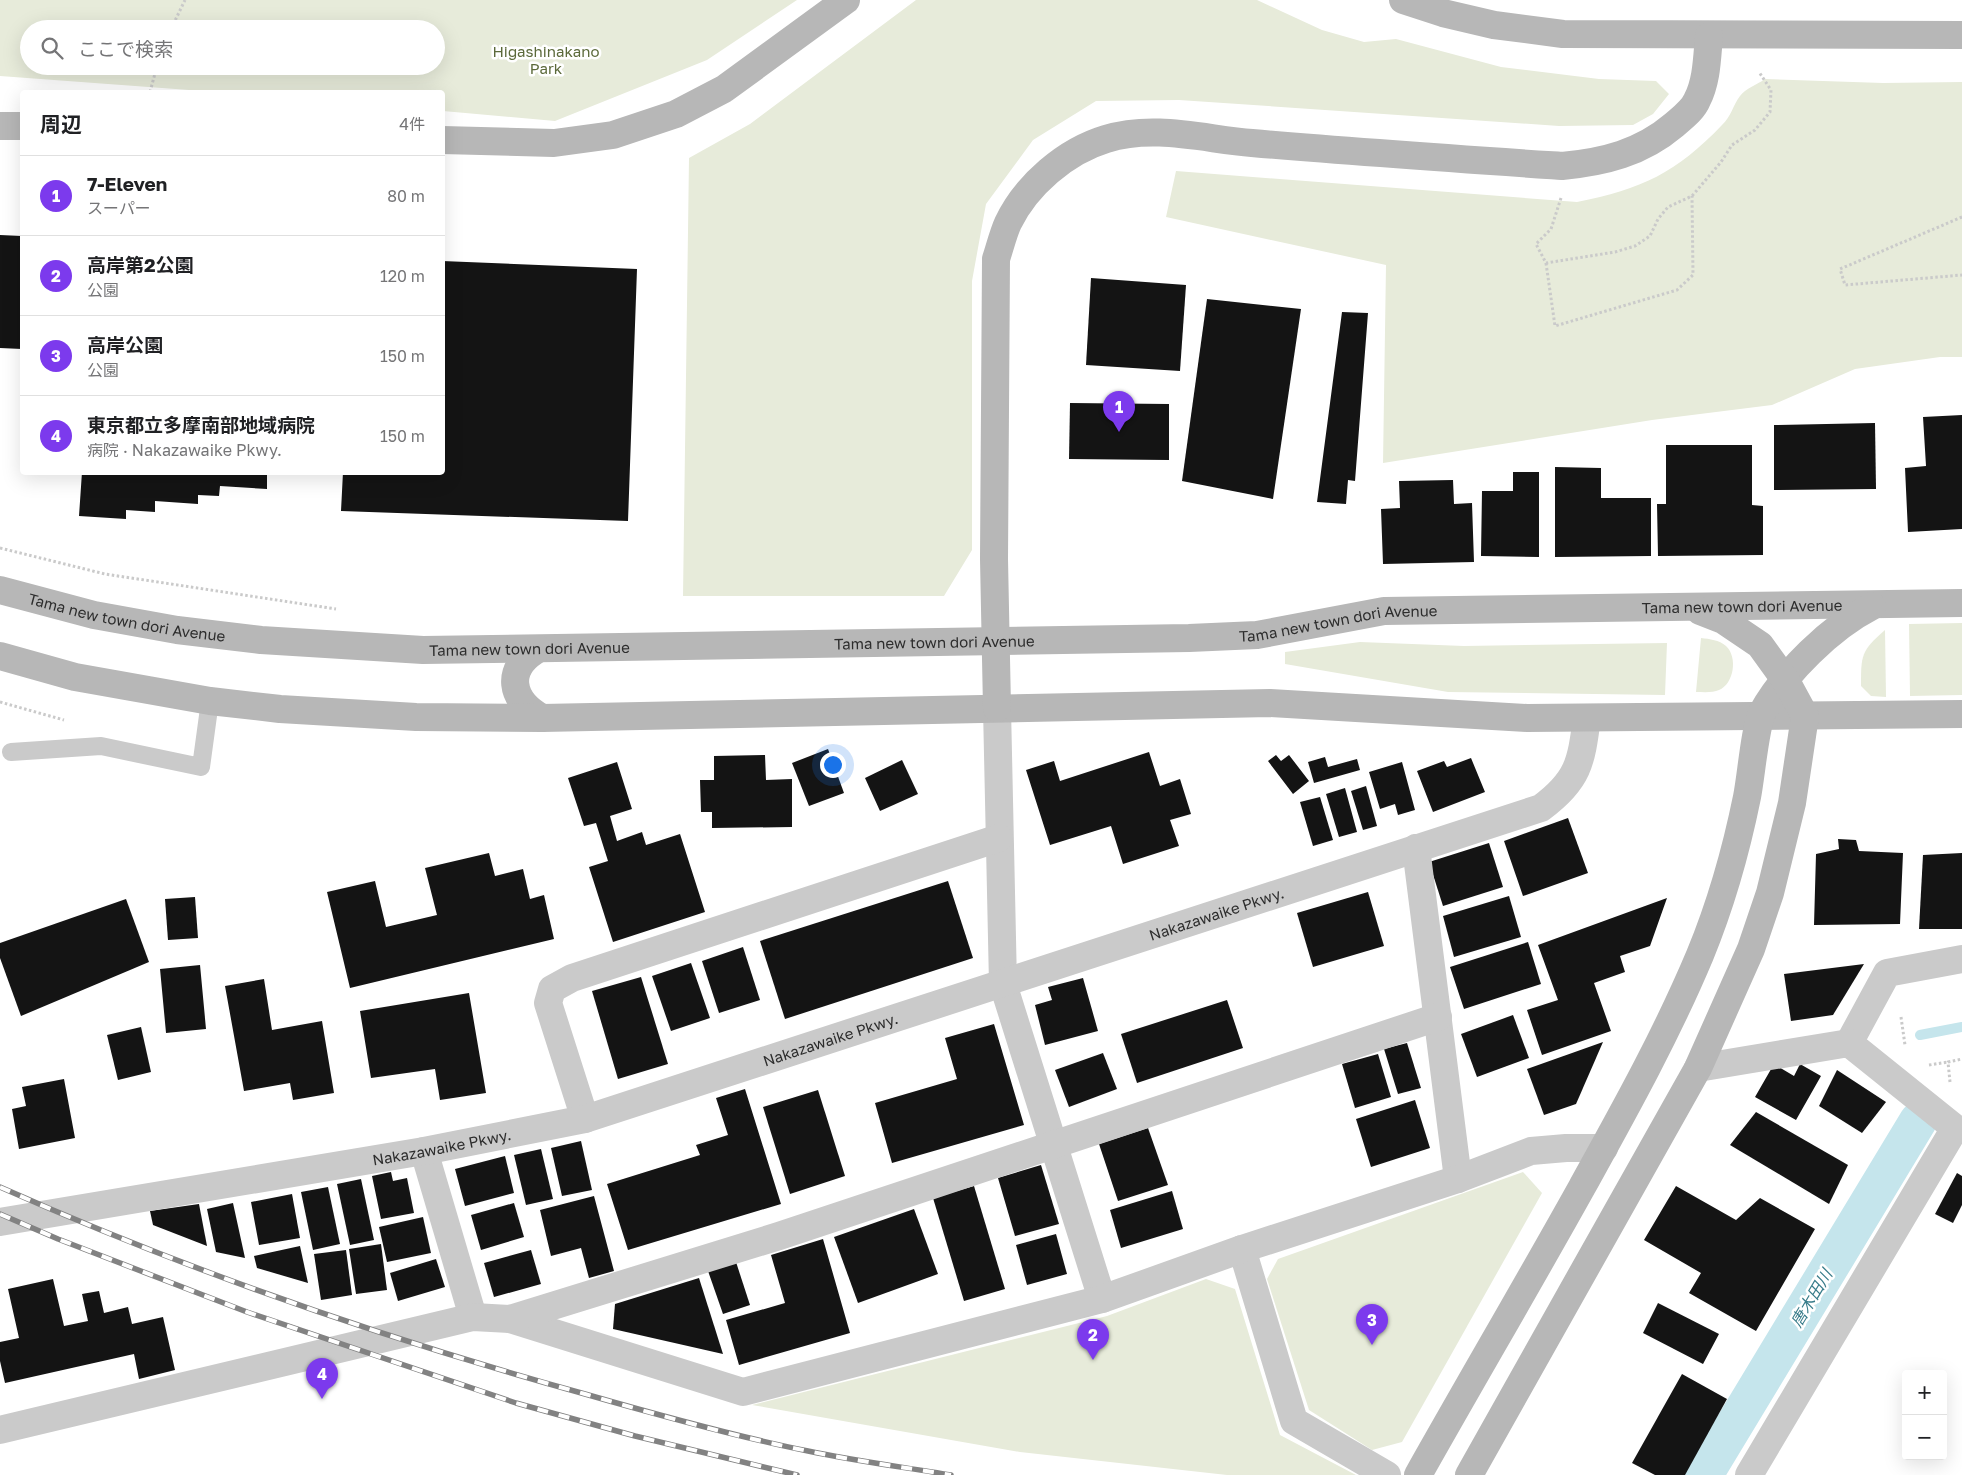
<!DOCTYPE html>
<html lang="ja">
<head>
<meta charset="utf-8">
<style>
  :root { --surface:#fff; --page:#f6f6f6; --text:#202124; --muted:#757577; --line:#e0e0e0; --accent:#7c3aed }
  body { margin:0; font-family:"Golos Text","Noto Sans JP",sans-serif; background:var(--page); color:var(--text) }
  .controls { position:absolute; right:15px; bottom:15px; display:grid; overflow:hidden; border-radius:5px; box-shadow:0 5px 20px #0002 }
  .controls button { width:45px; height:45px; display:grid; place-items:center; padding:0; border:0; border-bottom:1px solid var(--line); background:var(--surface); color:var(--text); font:25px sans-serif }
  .you { position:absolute; left:832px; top:764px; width:18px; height:18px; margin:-12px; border:4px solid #fff; border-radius:50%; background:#1a73e8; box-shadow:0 0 0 8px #1a73e833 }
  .badge { display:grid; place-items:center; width:32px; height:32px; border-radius:50%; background:var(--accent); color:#fff; font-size:16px; font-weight:700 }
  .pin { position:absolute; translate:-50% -41px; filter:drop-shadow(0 1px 2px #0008) }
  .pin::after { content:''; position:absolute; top:26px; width:18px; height:15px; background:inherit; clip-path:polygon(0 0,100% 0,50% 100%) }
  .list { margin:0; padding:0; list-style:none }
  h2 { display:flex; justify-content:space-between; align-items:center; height:65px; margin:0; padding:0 20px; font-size:21px }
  h2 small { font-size:16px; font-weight:400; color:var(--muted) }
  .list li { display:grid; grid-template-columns:32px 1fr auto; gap:15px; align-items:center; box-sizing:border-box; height:80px; padding:0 20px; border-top:1px solid var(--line) }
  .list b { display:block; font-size:19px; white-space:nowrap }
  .list p { margin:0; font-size:16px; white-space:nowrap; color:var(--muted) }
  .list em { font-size:16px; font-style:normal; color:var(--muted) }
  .icon { flex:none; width:28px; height:28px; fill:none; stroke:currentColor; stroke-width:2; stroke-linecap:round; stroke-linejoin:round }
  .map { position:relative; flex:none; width:1962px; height:1475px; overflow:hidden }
  .search { position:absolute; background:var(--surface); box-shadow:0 5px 20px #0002; left:20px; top:20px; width:425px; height:55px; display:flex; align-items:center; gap:12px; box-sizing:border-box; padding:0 18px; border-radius:28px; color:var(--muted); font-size:19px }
  .panel { position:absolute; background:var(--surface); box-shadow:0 5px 20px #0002; left:20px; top:90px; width:425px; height:385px; border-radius:5px }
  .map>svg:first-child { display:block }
  .green { fill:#e7ebda; fill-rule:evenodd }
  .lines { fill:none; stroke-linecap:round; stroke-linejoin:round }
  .stream { stroke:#c5e5ec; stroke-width:10 }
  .canal { stroke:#c5e5ec; stroke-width:38 }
  .building { fill:#141414 }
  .path { stroke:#cacaca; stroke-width:3; stroke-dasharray:2.5 2.5; stroke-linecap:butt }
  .lane { stroke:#cacaca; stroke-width:18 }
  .street { stroke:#cacaca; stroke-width:28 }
  .secondary { stroke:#b7b7b7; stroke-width:28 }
  .rail-casing { stroke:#828282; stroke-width:5.5 }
  .rail { stroke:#fff; stroke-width:4; stroke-dasharray:11; stroke-linecap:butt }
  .labels { text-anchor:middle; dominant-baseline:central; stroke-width:5; stroke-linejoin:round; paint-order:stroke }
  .park-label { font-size:15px; fill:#5b693a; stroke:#fff }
  .street-label { font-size:15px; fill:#2d2d2d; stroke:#fff }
  .water-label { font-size:16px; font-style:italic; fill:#387c8a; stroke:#fff }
</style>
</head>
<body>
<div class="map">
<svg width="1962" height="1475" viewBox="0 0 1962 1475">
  <rect width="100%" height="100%" fill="#fff"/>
  <g class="green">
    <path d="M0 0H797L707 60 555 121 443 111 442 92H216L0 76ZM29 29H436V66H29Z"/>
    <path d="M916 0H1257L1322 30 1364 42 1396 39 1501 67 1599 79 1656 81 1669 94 1653 114 1633 125 1559 126 1179 100 1096 101 1033 140 986 204 972 281V550L944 596H683L689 158 750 124Z"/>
    <path d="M1765 79 1883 83 1962 82V357H1940L1855 369 1772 405 1652 420 1383 463 1386 265 1166 217 1176 171 1577 202C1642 189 1676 173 1722 125 1731 117 1733 105 1740 96 1745 89 1758 84 1765 79Z"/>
    <path d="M1962 623V695L1910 696 1909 624Z"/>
    <path d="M1885 630 1886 697 1871 696 1861 686C1861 655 1861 651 1885 630Z"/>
    <path d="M1701 638C1710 639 1719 640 1726 646 1738 657 1734 684 1719 690 1713 693 1703 692 1696 692Z"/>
    <path d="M1360 642 1464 646 1667 643 1665 695 1448 692 1285 664V652Z"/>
    <path d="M1523 1172 1542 1193 1402 1442 1372 1450 1309 1410 1267 1279 1278 1259Z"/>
    <path d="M1206 1279 1235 1289 1280 1435 1356 1475H1227L1020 1452 752 1405 1107 1316Z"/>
  </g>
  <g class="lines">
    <path class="stream" d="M1920 1035 1962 1027"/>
    <path class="canal" d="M1704 1475 1918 1121"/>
  </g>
  <g class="building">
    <path d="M0 235 22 236V349L0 348Z"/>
    <path d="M442 261 637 269 628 521 341 511 343 472H442Z"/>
    <path d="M1091 278 1186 285 1180 371 1086 365Z"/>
    <path d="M1207 299 1301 309 1273 499 1182 481Z"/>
    <path d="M1342 312 1368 313 1355 481 1348 480 1346 504 1317 502Z"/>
    <path d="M1070 403 1169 404V460L1069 459Z"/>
    <path d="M1962 415V529L1908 532 1905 468 1926 466 1923 417Z"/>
    <path d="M1875 423 1876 489 1774 490V425Z"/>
    <path d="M1666 445H1752V505L1763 506V555L1658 556 1657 504H1666Z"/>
    <path d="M1555 467 1601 468V498H1651V556L1555 557Z"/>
    <path d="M82 472H267V489L220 486 219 496 198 495V504L155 501V512L126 510V519L79 516Z"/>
    <path d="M1513 472H1539V557L1481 556 1482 491H1513Z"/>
    <path d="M1453 480 1454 504 1472 503 1474 562 1383 564 1381 509 1400 508 1399 481Z"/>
    <path d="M828 749 844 793 809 806 792 763Z"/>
    <path d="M1149 752 1160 786 1180 779 1191 814 1170 820 1179 846 1123 864 1111 826 1050 845 1026 770 1054 761 1060 781Z"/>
    <path d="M765 755 766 780 792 779V827L712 828V812H701L700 780H714V756Z"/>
    <path d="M1276 755 1281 761 1289 755 1309 781 1293 794 1268 761Z"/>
    <path d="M1325 757 1328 767 1357 759 1360 770 1314 783 1308 762Z"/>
    <path d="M1471 758 1485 792 1433 812 1417 771 1444 761 1447 767Z"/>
    <path d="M902 760 918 794 880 811 865 778Z"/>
    <path d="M617 762 632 809 610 816 617 841 642 832 646 845 680 834 705 912 613 942 589 867 608 861 596 823 584 826 568 778Z"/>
    <path d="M1402 762 1415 810 1398 815 1395 804 1380 809 1369 772Z"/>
    <path d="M1366 786 1377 826 1363 830 1351 791Z"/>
    <path d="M1345 788 1357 832 1339 837 1326 794Z"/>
    <path d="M1320 797 1333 840 1313 846 1300 802Z"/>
    <path d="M1568 818 1588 873 1523 896 1504 841Z"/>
    <path d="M1838 839 1856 840 1859 851 1903 853 1900 924 1814 925 1816 854 1839 849Z"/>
    <path d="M1489 843 1503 887 1443 906 1429 862Z"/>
    <path d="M489 853 495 876 523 869 530 899 544 895 554 939 350 988 327 892 375 881 386 927 437 915 425 868Z"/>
    <path d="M1962 853V929H1919L1923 855Z"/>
    <path d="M948 881 973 958 785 1019 760 941Z"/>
    <path d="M1368 892 1384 946 1313 967 1297 913Z"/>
    <path d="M1509 896 1521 937 1454 957 1443 916Z"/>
    <path d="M195 897 198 938 168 940 165 899Z"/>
    <path d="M1667 898 1650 946 1620 956 1625 972 1594 983 1611 1031 1542 1055 1527 1010 1558 1000 1538 945Z"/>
    <path d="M126 899 149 962 21 1016 0 958V943Z"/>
    <path d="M1528 942 1541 984 1464 1009 1450 967Z"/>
    <path d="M743 947 760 1000 719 1013 702 961Z"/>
    <path d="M691 963 710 1018 671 1031 652 976Z"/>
    <path d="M1864 964 1833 1015 1791 1021 1784 974Z"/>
    <path d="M200 965 206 1029 166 1033 160 969Z"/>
    <path d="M641 977 668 1064 618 1079 592 991Z"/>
    <path d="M1083 978 1098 1031 1045 1045 1035 1005 1052 1000 1048 987Z"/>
    <path d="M264 979 272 1030 322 1021 334 1093 293 1100 290 1083 244 1091 225 986Z"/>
    <path d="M469 993 486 1093 440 1100 435 1069 371 1078 360 1011Z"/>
    <path d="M1227 1000 1243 1048 1137 1083 1121 1034Z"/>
    <path d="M1513 1015 1529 1058 1477 1077 1461 1034Z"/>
    <path d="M994 1024 1024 1125 892 1163 875 1103 957 1079 945 1038Z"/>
    <path d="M141 1027 151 1072 118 1080 107 1035Z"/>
    <path d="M1603 1042 1576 1104 1544 1115 1527 1069Z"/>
    <path d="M1407 1043 1421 1088 1398 1094 1384 1049Z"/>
    <path d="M1103 1053 1117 1089 1069 1107 1055 1070Z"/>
    <path d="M1378 1054 1391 1097 1355 1108 1342 1064Z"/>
    <path d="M1774 1064 1794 1076 1800 1064 1821 1076 1796 1120 1755 1097Z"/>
    <path d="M1837 1070 1886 1102 1862 1133 1819 1106Z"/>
    <path d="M64 1079 75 1138 19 1149 12 1109 26 1106 22 1087Z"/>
    <path d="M745 1089 781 1204 628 1250 607 1184 700 1155 696 1145 728 1135 716 1098Z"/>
    <path d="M818 1090 845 1176 790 1194 763 1107Z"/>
    <path d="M1415 1100 1430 1148 1371 1167 1356 1119Z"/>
    <path d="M1756 1112 1848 1165 1829 1204 1730 1145Z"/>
    <path d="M1148 1128 1168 1185 1118 1201 1099 1144Z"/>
    <path d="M581 1141 592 1190 562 1196 551 1148Z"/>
    <path d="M541 1149 553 1199 526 1205 514 1155Z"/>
    <path d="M505 1156 514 1193 465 1206 455 1169Z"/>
    <path d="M1041 1165 1059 1224 1015 1236 998 1178Z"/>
    <path d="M391 1172 393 1181 407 1178 414 1213 381 1219 372 1176Z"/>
    <path d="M1957 1173 1962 1176V1205L1953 1223 1935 1214Z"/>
    <path d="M361 1179 374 1240 350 1245 337 1184Z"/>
    <path d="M974 1186 1005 1289 964 1301 933 1198Z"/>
    <path d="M1676 1186 1736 1220 1760 1198 1815 1229 1756 1331 1689 1293 1701 1273 1644 1240Z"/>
    <path d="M328 1187 340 1244 313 1250 301 1192Z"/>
    <path d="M1172 1191 1183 1229 1121 1248 1110 1210Z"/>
    <path d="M292 1194 300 1238 259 1245 251 1202Z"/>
    <path d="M594 1196 614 1271 589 1278 581 1248 551 1256 540 1210Z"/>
    <path d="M233 1203 245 1258 216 1252 207 1209Z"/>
    <path d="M514 1203 524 1237 481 1250 471 1215Z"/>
    <path d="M199 1204 207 1246 153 1225 150 1211Z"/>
    <path d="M914 1209 938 1274 858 1303 834 1237Z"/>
    <path d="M423 1217 431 1253 387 1262 379 1227Z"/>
    <path d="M1056 1234 1067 1274 1027 1285 1016 1245Z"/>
    <path d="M823 1239 850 1333 739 1365 726 1320 785 1303 771 1255Z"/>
    <path d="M381 1244 387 1290 356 1294 349 1249Z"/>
    <path d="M300 1246 308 1283 257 1268 254 1256Z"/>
    <path d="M346 1250 352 1295 321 1300 314 1254Z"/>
    <path d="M531 1250 541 1284 494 1297 484 1263Z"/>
    <path d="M436 1259 445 1287 398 1301 390 1273Z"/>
    <path d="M736 1262 750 1305 723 1314 708 1271Z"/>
    <path d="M699 1278 723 1354 613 1329 615 1304Z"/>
    <path d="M53 1279 64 1326 88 1321 82 1294 99 1291 104 1313 128 1307 132 1324 163 1317 175 1370 139 1379 134 1354 5 1383 0 1361V1342L19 1338 8 1289Z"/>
    <path d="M1658 1303 1719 1334 1703 1364 1643 1333Z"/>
    <path d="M1682 1374 1727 1399 1685 1475H1655L1632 1463Z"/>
  </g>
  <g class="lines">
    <g class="path">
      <path d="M171 29 185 0"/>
      <path d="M150 92 157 66"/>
      <path d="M1561 198 1551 229 1536 244 1546 263 1615 252 1635 246 1650 236 1658 219 1668 207 1692 196 1721 162 1732 145 1755 130 1770 112 1771 90 1759 72"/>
      <path d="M1962 217 1840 269 1845 285 1962 275"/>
      <path d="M1546 263 1555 326 1677 290 1693 275 1692 196"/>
      <path d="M0 548 105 574 336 609"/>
      <path d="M0 702 64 720"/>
      <path d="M1901 1017 1905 1045"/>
      <path d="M1929 1065 1948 1062"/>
      <path d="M1950 1082 1948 1062 1962 1059"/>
    </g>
    <path class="lane" d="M11 752 101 746 201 767 210 701"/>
    <g class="street">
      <path d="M997 708 1003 984 1102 1299"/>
      <path d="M1416 848 1458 1179"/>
      <path d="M1849 1043 1887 973 1962 959"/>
      <path d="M1698 1068 1849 1043 1955 1128 1749 1475"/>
      <path d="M585 1119 548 1003 552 989 572 978 999 838"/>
      <path d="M424 1151 473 1317"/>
      <path id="s1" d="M0 1222 424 1151 585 1119 1541 808C1579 780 1581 762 1587 718"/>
      <path d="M1242 1249 1294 1421 1387 1475"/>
      <path d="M510 1319 743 1392 1102 1299 1242 1249 1458 1179 1531 1151 1566 1148H1604"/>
      <path d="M0 1430 473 1317 510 1319 779 1236 1438 1017"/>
    </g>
    <g class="secondary">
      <path d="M1403 0 1443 13 1494 25 1563 34 1962 35"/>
      <path d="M0 126H22"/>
      <path d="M442 140 554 143 613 135 676 114 724 89 846 0"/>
      <path id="s2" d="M0 590 94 615 177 630 261 640 423 650 1189 638 1257 635 1384 611 1962 603"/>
      <path d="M538 649C504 669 510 700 542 718"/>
      <path d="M0 656 75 677 210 701 280 709 416 717 542 718 1270 703 1527 718 1962 714"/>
      <path d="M997 708 994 559 996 259C1000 247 1003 234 1008 223 1026 185 1066 151 1106 139 1154 124 1204 139 1252 143 1355 152 1459 159 1562 166 1604 162 1641 153 1674 125 1682 118 1693 110 1697 100 1707 81 1707 57 1709 36"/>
      <path d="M1418 1475C1472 1379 1528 1284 1582 1187 1624 1111 1666 1036 1700 955 1721 904 1736 851 1747 797 1751 777 1755 728 1762 713 1784 673 1831 627 1872 606"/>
      <path d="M1469 1475 1698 1068 1751 949 1770 893 1792 803 1805 716 1786 681 1760 645 1723 620 1700 611"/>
    </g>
    <defs>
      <g id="rail">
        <path d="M0 1187C189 1271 386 1339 585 1394 658 1415 733 1436 808 1451 855 1461 903 1467 951 1475"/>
        <path d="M0 1214 58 1239 247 1312 516 1403 635 1436 797 1475"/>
      </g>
    </defs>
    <use href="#rail" class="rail-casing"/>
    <use href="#rail" class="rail"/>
  </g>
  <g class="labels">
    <g class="park-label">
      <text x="546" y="51">Higashinakano<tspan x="546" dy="17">Park</tspan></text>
    </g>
    <g class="street-label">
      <text stroke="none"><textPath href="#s2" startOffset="1750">Tama new town dori Avenue</textPath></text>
      <text stroke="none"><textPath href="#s2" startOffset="130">Tama new town dori Avenue</textPath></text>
      <text stroke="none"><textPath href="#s2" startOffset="1345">Tama new town dori Avenue</textPath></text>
      <text stroke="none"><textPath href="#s2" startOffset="940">Tama new town dori Avenue</textPath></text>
      <text stroke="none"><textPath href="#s2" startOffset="535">Tama new town dori Avenue</textPath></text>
      <text stroke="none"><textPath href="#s1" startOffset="1258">Nakazawaike Pkwy.</textPath></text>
      <text stroke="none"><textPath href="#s1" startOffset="852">Nakazawaike Pkwy.</textPath></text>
      <text stroke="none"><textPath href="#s1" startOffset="448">Nakazawaike Pkwy.</textPath></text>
    </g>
    <g class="water-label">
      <text transform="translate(1811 1298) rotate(-59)">唐木田川</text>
    </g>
  </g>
</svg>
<div class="controls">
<button>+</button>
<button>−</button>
</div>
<div class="you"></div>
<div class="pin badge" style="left:1119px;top:432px">1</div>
<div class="pin badge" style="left:1093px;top:1360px">2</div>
<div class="pin badge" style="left:1372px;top:1345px">3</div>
<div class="pin badge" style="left:322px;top:1399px">4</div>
<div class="search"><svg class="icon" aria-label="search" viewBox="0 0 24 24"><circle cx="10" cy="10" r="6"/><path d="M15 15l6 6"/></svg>ここで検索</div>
<section class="panel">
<h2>周辺<small>4件</small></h2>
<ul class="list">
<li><span class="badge">1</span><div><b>7-Eleven</b><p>スーパー</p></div><em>80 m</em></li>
<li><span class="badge">2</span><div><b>高岸第2公園</b><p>公園</p></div><em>120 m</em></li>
<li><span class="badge">3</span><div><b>高岸公園</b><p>公園</p></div><em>150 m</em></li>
<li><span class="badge">4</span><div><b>東京都立多摩南部地域病院</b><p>病院 · Nakazawaike Pkwy.</p></div><em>150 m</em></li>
</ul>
</section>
</div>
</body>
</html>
